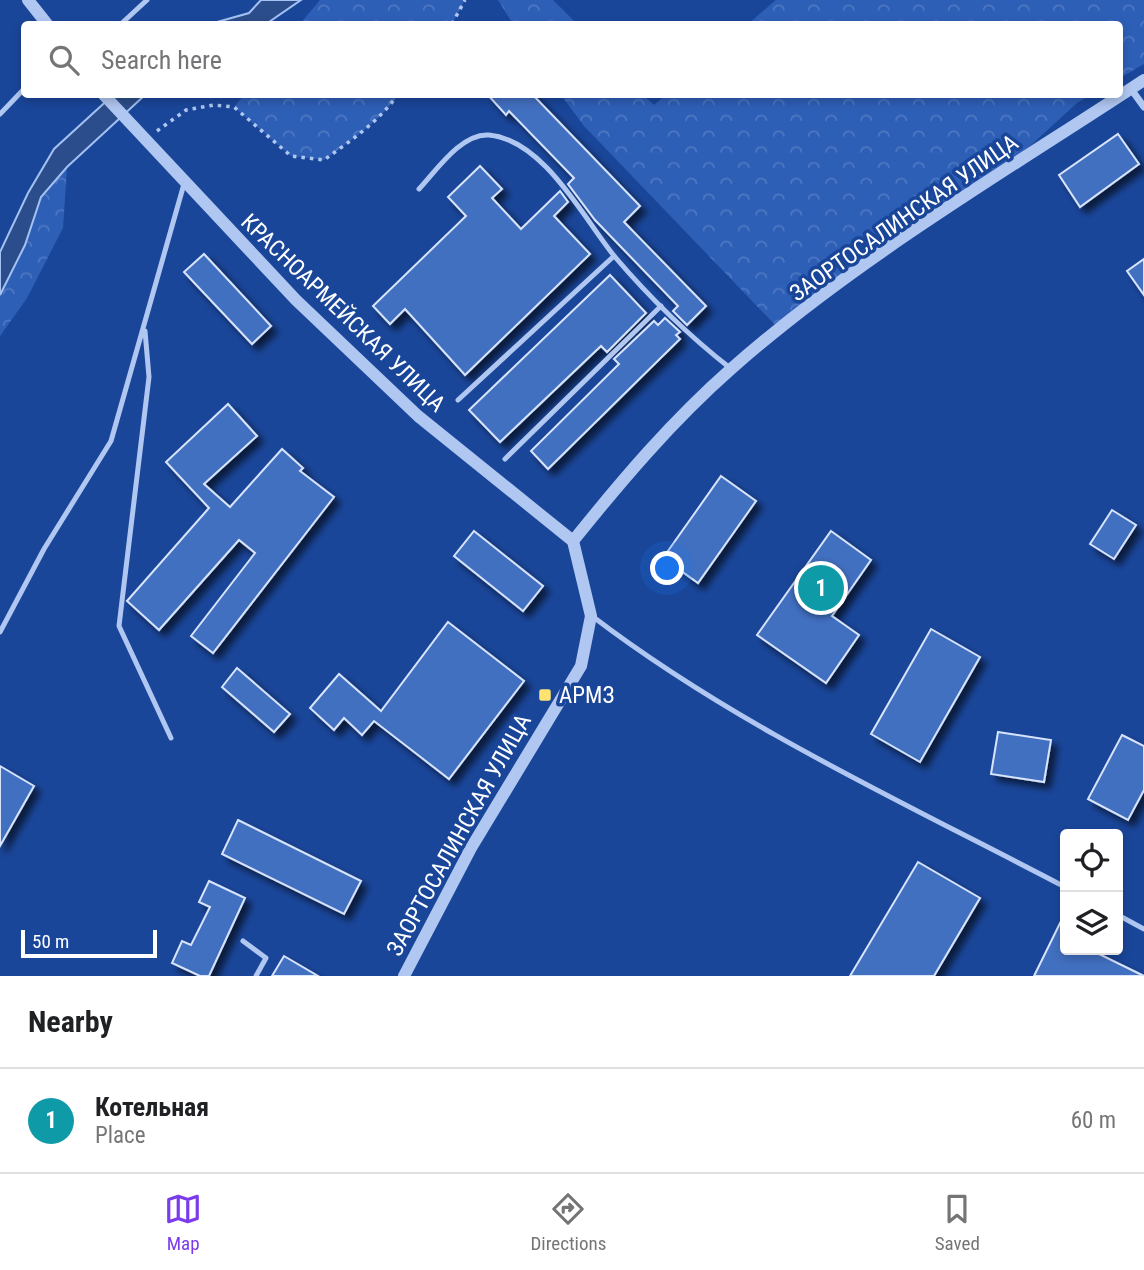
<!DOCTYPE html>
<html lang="en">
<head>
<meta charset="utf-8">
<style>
  :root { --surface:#fff; --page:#f2f2f2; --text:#202124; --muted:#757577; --line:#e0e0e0; --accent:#7c3aed }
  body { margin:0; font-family:"Roboto Condensed",sans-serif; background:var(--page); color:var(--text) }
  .controls { position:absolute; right:21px; bottom:21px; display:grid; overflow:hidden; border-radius:7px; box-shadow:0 4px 10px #0003 }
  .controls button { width:63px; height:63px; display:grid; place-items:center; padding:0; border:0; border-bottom:2px solid var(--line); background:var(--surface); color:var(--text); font:35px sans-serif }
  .scale { position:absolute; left:21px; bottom:18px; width:136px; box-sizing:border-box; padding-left:7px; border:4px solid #fff; border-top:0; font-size:19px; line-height:24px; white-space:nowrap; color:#fff; -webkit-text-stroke:5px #1a469a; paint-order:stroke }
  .you { position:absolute; left:668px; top:569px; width:24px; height:24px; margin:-18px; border:5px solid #fff; border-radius:50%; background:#1a73e8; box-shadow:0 0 0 10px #1a73e833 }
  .badge { display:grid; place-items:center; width:46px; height:46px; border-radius:50%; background:var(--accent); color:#fff; font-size:23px; font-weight:700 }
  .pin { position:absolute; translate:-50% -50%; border:4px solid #fff; box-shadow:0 2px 7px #0006 }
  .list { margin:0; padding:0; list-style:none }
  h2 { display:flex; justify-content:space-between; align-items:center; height:91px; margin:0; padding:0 28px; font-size:30px }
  h2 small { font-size:23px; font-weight:400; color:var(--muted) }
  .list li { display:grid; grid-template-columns:46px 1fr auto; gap:21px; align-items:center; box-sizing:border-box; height:105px; padding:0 28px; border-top:2px solid var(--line) }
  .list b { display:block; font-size:26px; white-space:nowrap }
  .list p { margin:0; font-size:23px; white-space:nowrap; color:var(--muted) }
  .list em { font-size:23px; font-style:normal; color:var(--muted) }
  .icon { flex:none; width:38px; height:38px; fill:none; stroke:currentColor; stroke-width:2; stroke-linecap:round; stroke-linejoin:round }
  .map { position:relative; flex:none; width:1144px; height:976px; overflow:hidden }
  .search { position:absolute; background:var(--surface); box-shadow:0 4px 10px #0003; left:21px; right:21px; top:21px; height:77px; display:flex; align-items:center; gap:18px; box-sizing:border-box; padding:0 24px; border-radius:7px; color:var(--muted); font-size:26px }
  .sheet { height:196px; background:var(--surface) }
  nav { display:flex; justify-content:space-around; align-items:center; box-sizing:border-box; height:98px; border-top:2px solid var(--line); background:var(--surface); font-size:19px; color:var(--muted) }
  nav a { display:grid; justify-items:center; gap:4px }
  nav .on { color:var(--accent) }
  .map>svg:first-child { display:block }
  .forest { fill:url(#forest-crowns) }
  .water { fill:#2c4d8b; stroke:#a3c1f3; stroke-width:2 }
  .building { fill:#4370c1; stroke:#d7e4fc; stroke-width:2; filter:url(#shadow) }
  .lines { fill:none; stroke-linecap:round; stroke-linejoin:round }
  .path { stroke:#b0c7f1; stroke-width:3.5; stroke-dasharray:3.5 5; stroke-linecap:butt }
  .service { stroke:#b0c7f1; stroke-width:5 }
  .minor { stroke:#b0c7f1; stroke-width:7 }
  .tertiary { stroke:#b0c7f1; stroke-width:12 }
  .poi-dot { fill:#ffe370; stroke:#1a469a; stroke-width:2.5 }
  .labels { text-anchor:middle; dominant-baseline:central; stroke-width:7; stroke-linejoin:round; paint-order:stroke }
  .street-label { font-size:23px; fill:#fff; stroke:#1a469a }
  .poi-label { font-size:23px; fill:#fff; stroke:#1a469a; text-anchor:start }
</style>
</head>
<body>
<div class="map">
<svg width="1144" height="976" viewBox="0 0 1144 976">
  <defs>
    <pattern id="forest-crowns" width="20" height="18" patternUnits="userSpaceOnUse" patternTransform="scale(1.75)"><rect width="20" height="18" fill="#2e5fb7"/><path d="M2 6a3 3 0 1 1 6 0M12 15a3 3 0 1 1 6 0" fill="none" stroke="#4d77c2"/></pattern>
    <filter id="shadow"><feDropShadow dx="6" dy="6" stdDeviation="3.5" flood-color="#0009"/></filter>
  </defs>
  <rect width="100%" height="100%" fill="#1a469a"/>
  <g class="forest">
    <path d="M320 0H465L452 24H300Z"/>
    <path d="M498 0H553L577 24H513Z"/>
    <path d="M776 0H1144V64L1120 78V24H748Z"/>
    <path d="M667 94 1091 95 1077 103 994 179 779 329 584 126 561 95H643L654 105Z"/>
    <path d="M244 95V94L398 95C380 121 350 141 324 160L291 156 234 107Z"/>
    <path d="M67 168 63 228 27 298 0 336V295L41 197Z"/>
  </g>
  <g class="water">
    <path d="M261 0H301L266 24H210L249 13Z"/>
    <path d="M113 95H145L67 167 41 197 25 245 0 295V252L28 193 54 149Z"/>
  </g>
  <g class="building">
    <path d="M487 94H532L640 206 624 222 706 306 687 325 673 311 678 306 595 220 568 184 574 178 509 111 506 115Z"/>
    <path d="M1118 134 1139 164 1080 207 1059 175Z"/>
    <path d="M480 166 502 189 492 198 521 229 560 191 568 202 554 216 590 254 465 375 405 309 390 324 373 306 466 216 448 197Z"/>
    <path d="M204 254 271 326 252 344 184 272Z"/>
    <path d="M1144 259V295L1127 271Z"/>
    <path d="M610 275 646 313 607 352 601 346 500 442 469 410Z"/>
    <path d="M665 318 680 332 676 335 680 339 548 469 531 451 619 364 614 359 654 321 658 325Z"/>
    <path d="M228 404 257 436 204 484 230 507 282 449 303 468 300 471 334 497 213 653 191 636 255 553 239 540 159 630 127 601 209 508 166 462Z"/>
    <path d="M721 476 756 501 698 583 663 558Z"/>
    <path d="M1112 510 1136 525 1114 559 1090 544Z"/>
    <path d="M474 531 543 586 523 611 454 556Z"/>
    <path d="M831 531 871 560 832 616 859 635 826 683 757 635Z"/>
    <path d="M448 622 524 681 449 779 374 721 362 735 344 718 334 730 310 708 339 674 381 711Z"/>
    <path d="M931 629 980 657 920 762 871 734Z"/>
    <path d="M237 668 290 714 274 732 222 687Z"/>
    <path d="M998 732 1051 740 1044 782 991 774Z"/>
    <path d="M1122 735 1144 746V790L1128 820 1088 799Z"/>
    <path d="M0 766 34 786 0 846Z"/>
    <path d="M238 820 361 881 344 914 222 854Z"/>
    <path d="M918 862 980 898 934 976H850Z"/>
    <path d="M209 881 245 898 209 976H200L172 963 182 941 191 945 210 907 199 902Z"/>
    <path d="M1065 913V950H1091L1144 976H1034Z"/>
    <path d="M284 956 318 976H272Z"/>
  </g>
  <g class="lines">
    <g class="path">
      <path d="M452 24 465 0"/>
      <path d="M157 131 186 110 214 105 234 107 291 156 324 160C350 141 380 121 398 94"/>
    </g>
    <g class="service">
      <path d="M121 24 147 0"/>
      <path d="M0 114 24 89"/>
      <path d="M419 189C436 171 461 133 489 135 544 140 584 219 615 257 650 298 688 335 730 368"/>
      <path d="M145 331 149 377 119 626 171 738"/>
      <path d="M458 400 614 256"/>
      <path d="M505 459 661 306"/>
      <path d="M592 616C736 726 905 803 1065 887"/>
      <path d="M0 632 44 549 111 441 184 184"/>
      <path d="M1118 915 1144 929"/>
      <path d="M243 941 266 958 256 976"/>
    </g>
    <path class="minor" d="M1131 89 1144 107"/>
    <g class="tertiary">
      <path d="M28 0 47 24"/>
      <path d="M103 94 296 300 418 416 573 541"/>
      <path d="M404 976 471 848 581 666 591 616 573 541C622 480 672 421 731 369 854 260 1006 171 1144 80"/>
    </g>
  </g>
  <rect class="poi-dot" x="538" y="688" width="14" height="14" rx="3.5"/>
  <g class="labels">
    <g class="street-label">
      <text transform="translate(904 218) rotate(-35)">ЗАОРТОСАЛИНСКАЯ УЛИЦА</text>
      <text transform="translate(343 313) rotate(44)">КРАСНОАРМЕЙСКАЯ УЛИЦА</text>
      <text transform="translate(459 835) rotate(-61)">ЗАОРТОСАЛИНСКАЯ УЛИЦА</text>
    </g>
    <g class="poi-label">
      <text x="559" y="695">АРМЗ</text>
    </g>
  </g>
</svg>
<div class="controls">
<button><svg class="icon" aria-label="locate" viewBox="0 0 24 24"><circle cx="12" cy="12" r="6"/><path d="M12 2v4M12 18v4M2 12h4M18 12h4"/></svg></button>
<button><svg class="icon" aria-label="layers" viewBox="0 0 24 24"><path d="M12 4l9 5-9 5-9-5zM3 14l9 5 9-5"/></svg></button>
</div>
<div class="scale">50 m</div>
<div class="you"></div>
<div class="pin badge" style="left:821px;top:588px;background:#0f9aa8">1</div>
<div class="search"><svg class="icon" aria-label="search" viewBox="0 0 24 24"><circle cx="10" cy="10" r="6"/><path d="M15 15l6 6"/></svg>Search here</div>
</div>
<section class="sheet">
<h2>Nearby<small></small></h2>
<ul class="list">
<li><span class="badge" style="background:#0f9aa8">1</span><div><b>Котельная</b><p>Place</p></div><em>60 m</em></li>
</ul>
</section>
<nav>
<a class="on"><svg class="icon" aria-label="map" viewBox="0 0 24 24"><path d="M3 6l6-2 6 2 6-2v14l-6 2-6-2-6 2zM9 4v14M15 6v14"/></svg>Map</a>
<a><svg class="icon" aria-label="directions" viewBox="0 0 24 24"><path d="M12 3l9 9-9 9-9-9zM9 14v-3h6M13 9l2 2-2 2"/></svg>Directions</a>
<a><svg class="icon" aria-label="saved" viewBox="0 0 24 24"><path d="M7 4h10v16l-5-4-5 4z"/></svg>Saved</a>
</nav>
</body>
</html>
